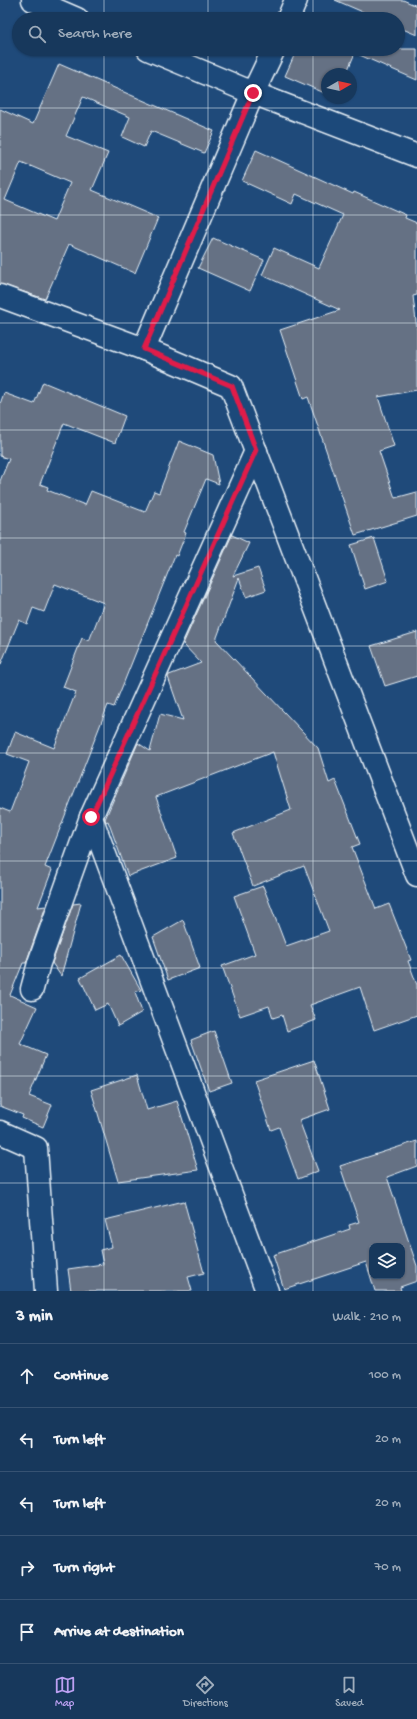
<!DOCTYPE html>
<html lang="en">
<head>
<meta charset="utf-8">
<style>
  :root { --surface:#17385c; --page:#203f62; --text:#f1f3f6; --muted:#9eacbb; --line:#365272; --accent:#bca0f2 }
  body { margin:0; font-family:"Gochi Hand",sans-serif; background:var(--page); color:var(--text) }
  .controls { position:absolute; right:12px; bottom:12px; display:grid; overflow:hidden; border-radius:8px; box-shadow:0 1px 3px #0004 }
  .controls button { width:36px; height:36px; display:grid; place-items:center; padding:0; border:0; border-bottom:1px solid var(--line); background:var(--surface); color:var(--text); font:20px sans-serif }
  .compass { position:absolute; left:321px; top:68px; width:36px; height:36px; border-radius:50%; background:var(--surface); box-shadow:0 1px 3px #0004; rotate:81deg }
  .stop { position:absolute; width:12px; height:12px; margin:-9px; border:3px solid #e11d48; border-radius:50%; background:#fff }
  .stop.end { background:#e11d48; border-color:#fff; box-shadow:0 1px 4px #0008 }
  .list { margin:0; padding:0; list-style:none }
  h2 { display:flex; justify-content:space-between; align-items:center; height:52px; margin:0; padding:0 16px; font-size:17px }
  h2 small { font-size:13px; font-weight:400; color:var(--muted) }
  .list li { display:grid; grid-template-columns:26px 1fr auto; gap:12px; align-items:center; box-sizing:border-box; height:64px; padding:0 16px; border-top:1px solid var(--line) }
  .list b { display:block; font-size:15px; white-space:nowrap }
  .list em { font-size:13px; font-style:normal; color:var(--muted) }
  .icon { flex:none; width:22px; height:22px; fill:none; stroke:currentColor; stroke-width:2; stroke-linecap:round; stroke-linejoin:round }
  .map { position:relative; flex:none; width:417px; height:1291px; overflow:hidden }
  .search { position:absolute; background:var(--surface); box-shadow:0 1px 3px #0004; left:12px; right:12px; top:12px; height:44px; display:flex; align-items:center; gap:10px; box-sizing:border-box; padding:0 14px; border-radius:22px; color:var(--muted); font-size:15px }
  .sheet { height:372px; background:var(--surface) }
  nav { display:flex; justify-content:space-around; align-items:center; box-sizing:border-box; height:56px; border-top:1px solid var(--line); background:var(--surface); font-size:11px; color:var(--muted) }
  nav a { display:grid; justify-items:center; gap:2px }
  nav .on { color:var(--accent) }
  .map>svg:first-child { display:block }
  .building { fill:#657184; stroke:#e8f1f8; fill-rule:evenodd }
  .lines { fill:none; stroke-linecap:round; stroke-linejoin:round }
  .minor-casing { stroke:#e8f1f8; stroke-width:25 }
  .minor { stroke:#1f4a7a; stroke-width:22 }
  .route { stroke:#e11d48; stroke-width:5 }
  .grid { fill:none; stroke:#e8f1f8; stroke-width:1; stroke-opacity:0.55 }
</style>
</head>
<body>
<div class="map">
<svg width="417" height="1291" viewBox="0 0 417 1291">
  <rect width="100%" height="100%" fill="#1f4a7a"/>
  <filter id="ink" filterUnits="userSpaceOnUse"><feTurbulence type="fractalNoise" baseFrequency=".025" numOctaves="2"/><feDisplacementMap in="SourceGraphic" scale="8" xChannelSelector="R" yChannelSelector="G"/><feConvolveMatrix kernelMatrix="1 2 1 2 8 2 1 2 1" color-interpolation-filters="sRGB"/></filter>
  <g filter="url(#ink)">
    <g class="building">
      <path d="M335 0H403L417 6V35L398 27V19H379Z"/>
      <path d="M297 49H417V80L355 53 346 74H327V94L285 76Z"/>
      <path d="M59 64 214 131 204 153 151 131 144 147 122 137 130 117 83 97 66 136 108 153 92 190 158 218 135 273 69 244 45 299 0 284V109L33 124ZM21 162 70 183 54 221 5 200Z"/>
      <path d="M256 150 353 194 354 192 406 215 405 218 417 223V295L413 296 417 330V390L378 397 394 446 379 451 395 498 417 492V516L355 535 308 397 303 399 280 330 340 310 262 275 274 248 319 268 343 215 296 194 292 204 242 181Z"/>
      <path d="M213 238 264 260 250 291 198 268Z"/>
      <path d="M43 382 125 416 115 443 64 423 40 484 48 487 47 490 85 505 91 491 145 512 154 491 159 493 179 441 213 455 219 484 206 479 184 532 186 533 177 556 175 555 114 707 108 705 45 867 52 870 38 907 46 906 26 963H23L10 995 37 1007 20 1044 46 1055 29 1096 52 1105 43 1127 22 1118 23 1115 0 1106V808L10 812 29 762 7 754 15 732 54 748 76 692 63 687 82 638 89 641 104 603 55 584 44 612 33 608 27 624 19 620 1 664H0V481L9 459 0 456V404L4 393 34 404Z"/>
      <path d="M232 535 249 543 233 576 258 568 266 590 246 597 239 578 216 640 318 748 329 783 335 780 360 844 352 847 376 909 389 904 411 960 408 961 417 985V1015L374 1030 360 987 310 1005 316 1020 287 1031 282 1015 273 1018 269 1006 240 1016 222 966 255 954 234 896 263 886 286 946 329 931 304 866 253 886 233 833 291 810 273 752 156 797 177 858 128 876 108 821 106 822 105 819 138 743 150 751 160 714 183 720 168 677 169 675 201 663 183 644Z"/>
      <path d="M374 538 388 581 365 589 351 545Z"/>
      <path d="M417 632V676L385 686 371 646Z"/>
      <path d="M81 903 61 976 52 963 73 904Z"/>
      <path d="M183 920 200 968 168 980 153 937Z"/>
      <path d="M121 955 141 990 135 992 142 1012 118 1026 108 1004 95 1010 80 978Z"/>
      <path d="M214 1031 232 1083 209 1091 191 1040Z"/>
      <path d="M314 1060 330 1109 299 1120 318 1171 298 1179 279 1127 271 1130 254 1080Z"/>
      <path d="M137 1075 147 1110 177 1101 198 1170 118 1181 91 1090Z"/>
      <path d="M417 1141V1166L387 1177 417 1266V1281L400 1287 401 1291H375L366 1262 284 1289 273 1255 350 1229 349 1225 359 1222 340 1166ZM372 1246H402V1276H372Z"/>
      <path d="M184 1201 204 1273 188 1277 192 1291H71L68 1269 103 1264 100 1250 112 1247 105 1220Z"/>
    </g>
    <g class="lines">
      <defs>
        <g id="minor">
          <path d="M33 0 77 19"/>
          <path d="M288 19 296 0"/>
          <path d="M148 49 253 93 417 156"/>
          <path d="M0 296 144 349 231 386 417 875"/>
          <path d="M144 349 253 93 274 49"/>
          <path d="M91 817 267 1291"/>
          <path d="M32 989 39 963 91 817 256 451"/>
          <path d="M0 1132 36 1148 46 1291"/>
        </g>
      </defs>
      <use href="#minor" class="minor-casing"/>
      <use href="#minor" class="minor"/>
    </g>
  </g>
  <g class="lines" filter="url(#ink)">
    <path class="route" d="M91 817 256 450 232 386 144 349 253 93"/>
  </g>
  <path class="grid" d="M104 0V19M208 0V19M313 0V19M104 49V1291M208 49V1291M313 49V1291M0 108H417M0 215H417M0 323H417M0 430H417M0 538H417M0 646H417M0 753H417M0 861H417M0 968H417M0 1076H417M0 1183H417"/>
</svg>
<div class="controls">
<button><svg class="icon" aria-label="layers" viewBox="0 0 24 24"><path d="M12 4l9 5-9 5-9-5zM3 14l9 5 9-5"/></svg></button>
</div>
<svg class="compass" viewBox="-18 -18 36 36"><path d="M0-13l5 13h-10z" fill="#e53935"/><path d="M0 13l5-13h-10z" fill="#9eacbb"/></svg>
<div class="stop" style="left:91px;top:817px"></div>
<div class="stop end" style="left:253px;top:93px"></div>
<div class="search"><svg class="icon" aria-label="search" viewBox="0 0 24 24"><circle cx="10" cy="10" r="6"/><path d="M15 15l6 6"/></svg>Search here</div>
</div>
<section class="sheet">
<h2>3 min<small>Walk · 210 m</small></h2>
<ul class="list">
<li><svg class="icon" aria-label="ahead" viewBox="0 0 24 24"><path d="M12 20V5M6 11l6-6 6 6"/></svg><div><b>Continue</b></div><em>100 m</em></li>
<li><svg class="icon" aria-label="left" viewBox="0 0 24 24"><path d="M17 20v-9H6M10 6l-5 5 5 5"/></svg><div><b>Turn left</b></div><em>20 m</em></li>
<li><svg class="icon" aria-label="left" viewBox="0 0 24 24"><path d="M17 20v-9H6M10 6l-5 5 5 5"/></svg><div><b>Turn left</b></div><em>20 m</em></li>
<li><svg class="icon" aria-label="right" viewBox="0 0 24 24"><path d="M7 20v-9h11M14 6l5 5-5 5"/></svg><div><b>Turn right</b></div><em>70 m</em></li>
<li><svg class="icon" aria-label="arrive" viewBox="0 0 24 24"><path d="M6 21V4h12l-3 4 3 4H6"/></svg><div><b>Arrive at destination</b></div></li>
</ul>
</section>
<nav>
<a class="on"><svg class="icon" aria-label="map" viewBox="0 0 24 24"><path d="M3 6l6-2 6 2 6-2v14l-6 2-6-2-6 2zM9 4v14M15 6v14"/></svg>Map</a>
<a><svg class="icon" aria-label="directions" viewBox="0 0 24 24"><path d="M12 3l9 9-9 9-9-9zM9 14v-3h6M13 9l2 2-2 2"/></svg>Directions</a>
<a><svg class="icon" aria-label="saved" viewBox="0 0 24 24"><path d="M7 4h10v16l-5-4-5 4z"/></svg>Saved</a>
</nav>
</body>
</html>
